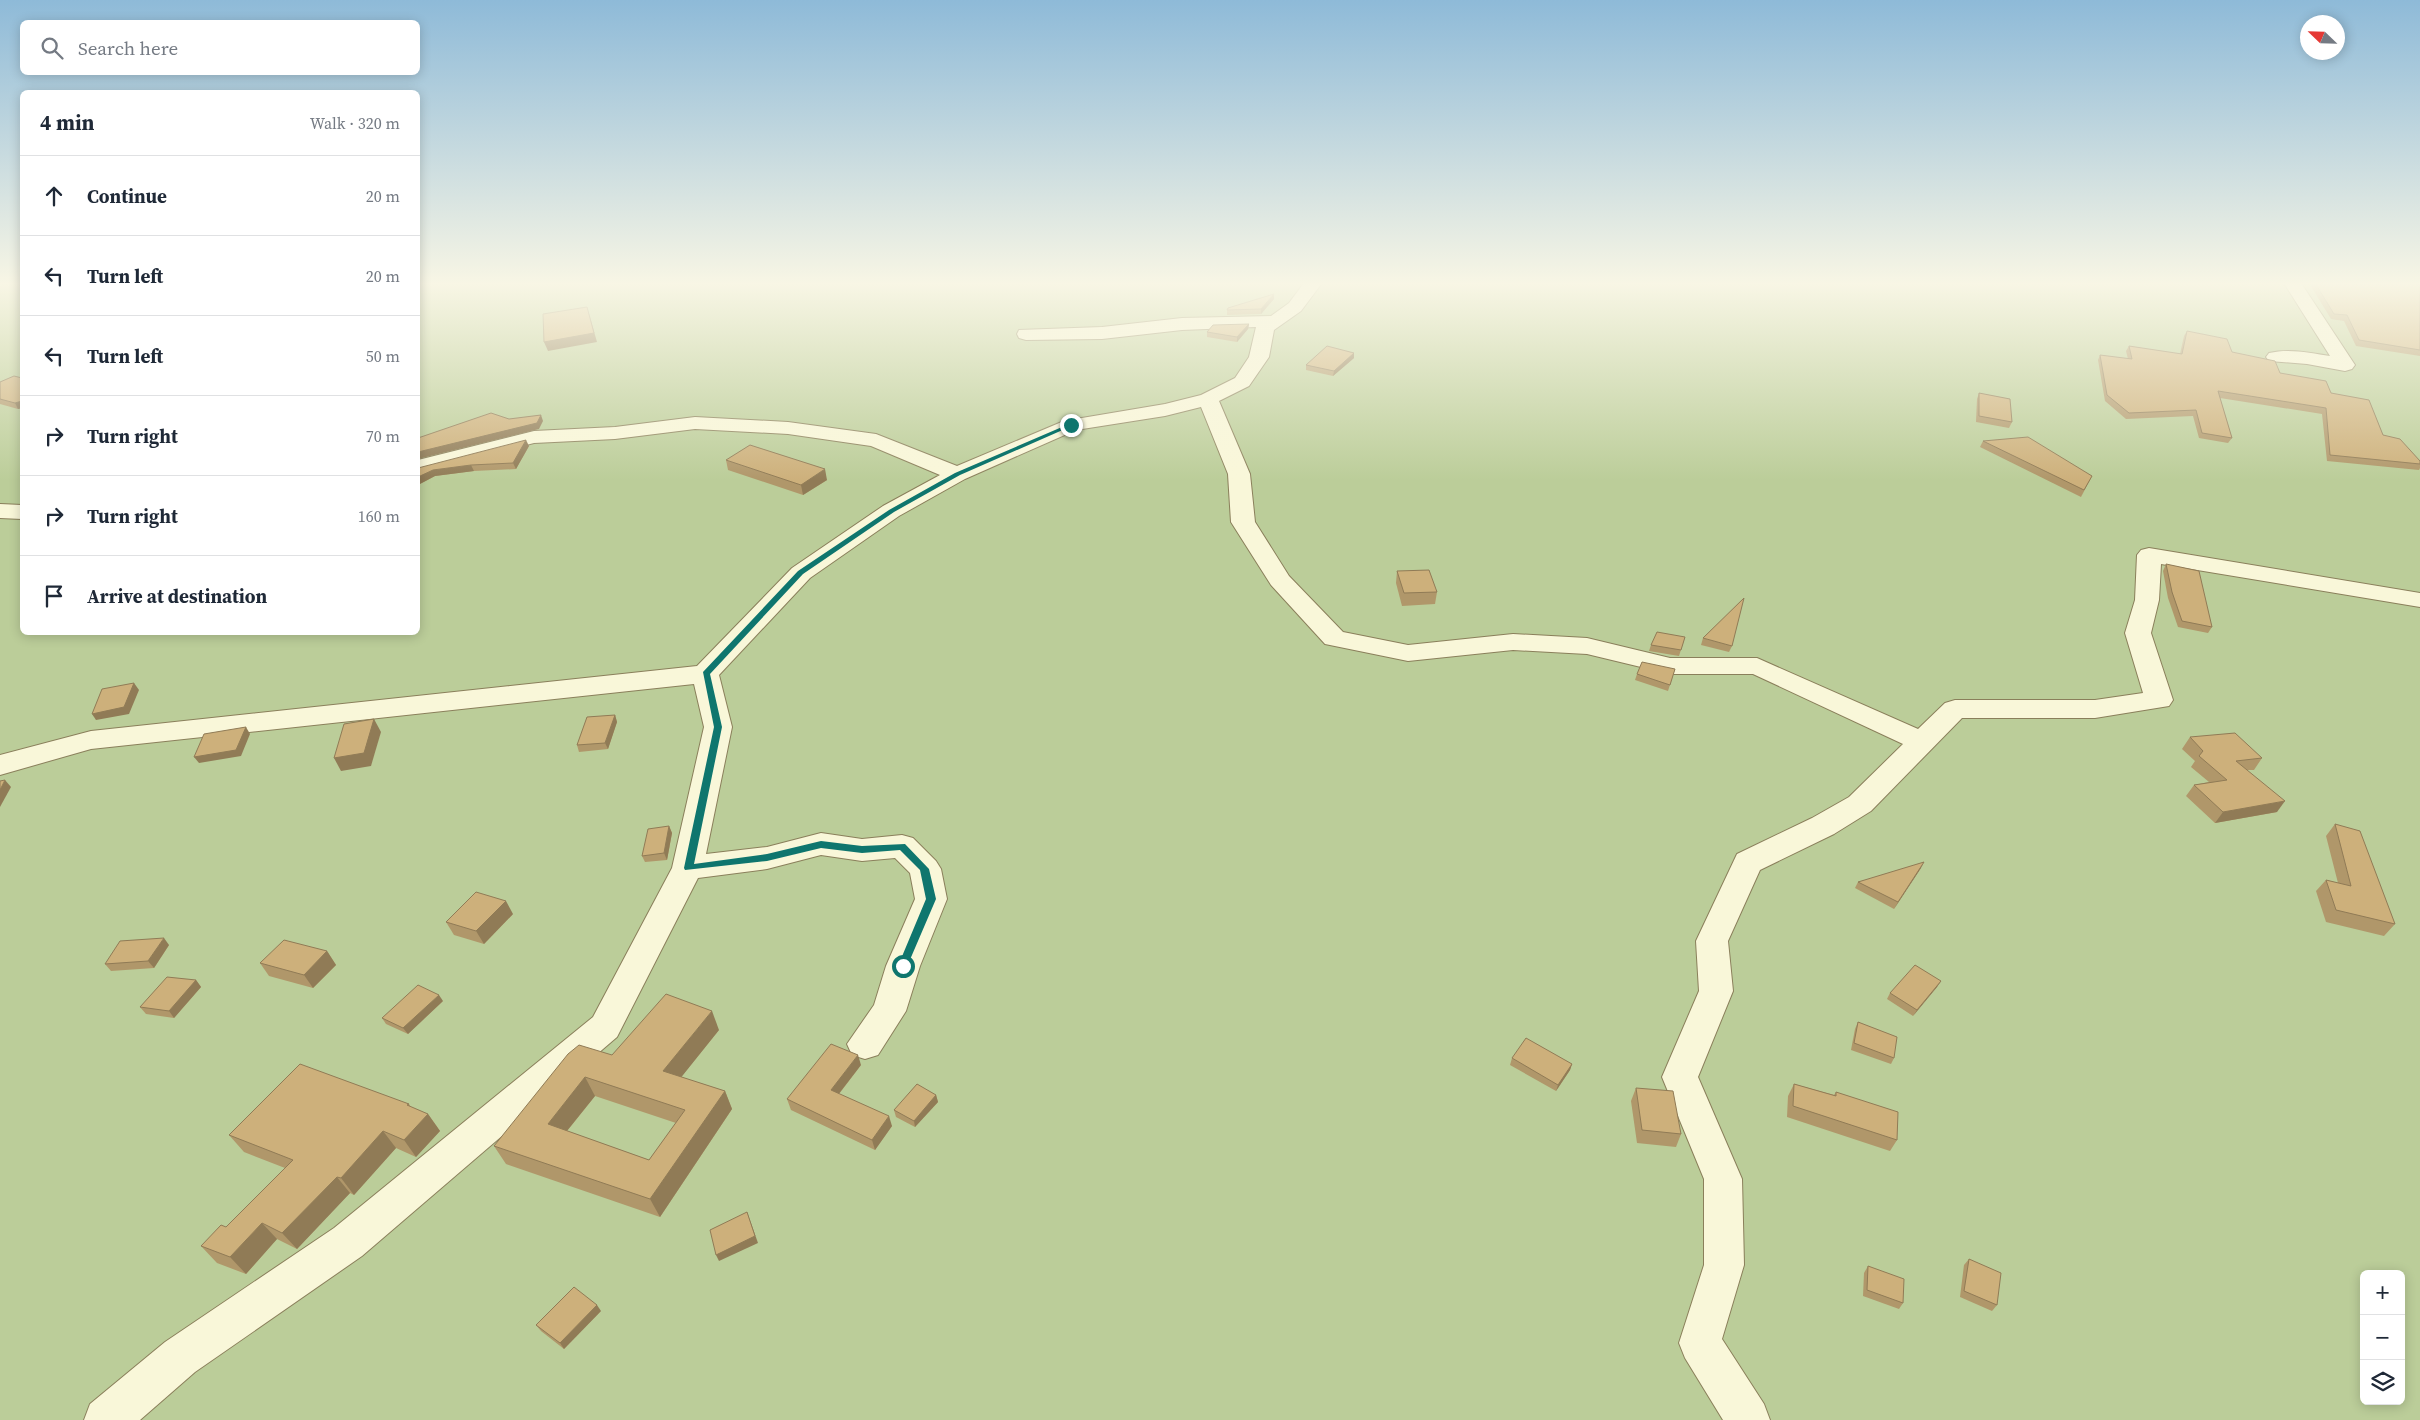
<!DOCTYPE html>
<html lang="en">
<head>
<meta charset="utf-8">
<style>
  :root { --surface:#fff; --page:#f6f6f7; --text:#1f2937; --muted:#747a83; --line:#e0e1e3 }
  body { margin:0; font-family:"Source Serif 4",serif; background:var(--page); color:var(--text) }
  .controls { position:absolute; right:15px; bottom:15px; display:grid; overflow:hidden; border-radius:8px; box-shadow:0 2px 12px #0003 }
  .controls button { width:45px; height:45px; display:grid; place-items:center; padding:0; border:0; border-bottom:1px solid var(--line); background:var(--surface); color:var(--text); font:25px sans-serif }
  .compass { position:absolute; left:2300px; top:15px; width:45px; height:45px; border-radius:50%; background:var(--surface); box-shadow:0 2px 12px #0003; rotate:293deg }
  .stop { position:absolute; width:15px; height:15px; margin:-11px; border:4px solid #0f766e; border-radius:50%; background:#fff }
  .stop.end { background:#0f766e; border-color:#fff; box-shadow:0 1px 5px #0008 }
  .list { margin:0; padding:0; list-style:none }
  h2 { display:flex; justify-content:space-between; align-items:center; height:65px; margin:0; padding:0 20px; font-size:21px }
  h2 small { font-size:16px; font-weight:400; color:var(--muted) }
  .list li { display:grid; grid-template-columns:32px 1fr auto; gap:15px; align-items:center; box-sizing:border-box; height:80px; padding:0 20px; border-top:1px solid var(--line) }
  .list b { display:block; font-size:19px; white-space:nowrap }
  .list em { font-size:16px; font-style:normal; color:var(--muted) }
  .icon { flex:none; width:28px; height:28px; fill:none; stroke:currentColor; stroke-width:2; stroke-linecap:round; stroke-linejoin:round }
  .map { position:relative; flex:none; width:2420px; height:1420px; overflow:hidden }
  .search { position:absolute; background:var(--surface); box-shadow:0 2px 12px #0003; left:20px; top:20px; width:400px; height:55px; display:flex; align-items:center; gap:12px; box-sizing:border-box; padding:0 18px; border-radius:8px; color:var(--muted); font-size:19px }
  .panel { position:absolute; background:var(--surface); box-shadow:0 2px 12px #0003; left:20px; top:90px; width:400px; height:545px; border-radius:8px }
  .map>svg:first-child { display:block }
  .green { fill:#bbcd99; fill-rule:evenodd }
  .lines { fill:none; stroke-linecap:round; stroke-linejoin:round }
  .minor-casing { stroke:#8a7f5b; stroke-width:2 }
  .minor { fill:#f9f7d9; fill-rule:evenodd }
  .wall { fill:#b0976a; fill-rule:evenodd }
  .shaded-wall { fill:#907b56 }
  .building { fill:#cdb07b; stroke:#907b56; fill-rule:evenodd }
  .route { fill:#0f766e }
</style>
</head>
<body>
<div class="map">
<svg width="2420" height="1420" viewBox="0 0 2420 1420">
  <rect width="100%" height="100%" fill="#efecc5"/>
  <path class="green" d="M0 283H22V632H418V283H2420V1420H0ZM2364 1274H2401V1401H2364Z"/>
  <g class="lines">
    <defs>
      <g id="minor">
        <path d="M1304 283H1322L1301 311 1274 330 1269 357 1249 386 1219 401 1250 474 1255 522 1289 576 1343 632 1408 645 1513 634 1587 638 1670 658H1757L1918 729 1945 703 1955 700H2095L2143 693 2125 633 2135 600 2137 555 2141 550 2149 548 2420 593V607L2161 564 2159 600 2151 633 2173 700 2169 706 2095 718H1962L1871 811 1834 834 1760 870 1728 941 1733 991 1698 1077 1742 1179 1744 1265 1722 1339 1764 1404 1770 1420H1723L1685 1358 1679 1343 1704 1265V1179L1662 1077 1699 991 1696 941 1737 854 1812 818 1849 797 1903 744 1753 674H1670L1587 654 1513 650 1408 661 1325 644 1271 585 1231 522 1228 474 1201 407 1165 416 1076 430 965 479 899 516 810 578 719 675 732 727 706 854 767 847 821 833 862 839 902 835 913 838 936 861 941 869 947 899 920 966 906 1011 878 1055 865 1059 852 1055 847 1044 874 1005 886 966 915 899 910 873 895 858 862 861 821 855 767 869 698 878 617 1037 362 1256 195 1372 140 1420H84L90 1404 165 1342 334 1228 593 1017 672 868 704 727 694 684 91 749 0 775V755L91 731 697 666 792 568 883 506 940 475 871 446 788 434 695 429 615 439 534 443 418 473V460L534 431 615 427 695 417 788 422 876 434 957 466 1064 421 1165 404 1201 395 1235 378 1249 357 1256 327 1182 330 1102 339 1026 340 1019 338 1017 334 1019 330 1102 327 1182 318 1271 316 1289 303Z"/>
        <path d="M2284 283H2301L2355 365 2352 369 2345 371 2307 364 2269 361 2266 357 2269 353C2289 348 2311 353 2330 356Z"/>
        <path d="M0 504 22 505V519L0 518Z"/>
      </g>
    </defs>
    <use href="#minor" class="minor-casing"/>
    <use href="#minor" class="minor"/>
  </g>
  <g class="wall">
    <path d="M2309 283H2420V356L2356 346 2344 321 2331 319Z"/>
    <path d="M1274 299 1261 314 1227 315V310Z"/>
    <path d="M1249 324 1248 329 1237 342 1207 337V332Z"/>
    <path d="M2187 331 2232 352 2280 373 2331 393 2383 435 2420 461V468L2419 470 2327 461 2322 414 2220 398 2232 438 2228 443 2199 438 2193 416 2126 419 2105 401 2098 360 2100 355 2128 359 2126 351 2129 346 2180 354 2184 336Z"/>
    <path d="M1354 353V358L1333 376 1306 370V365Z"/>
    <path d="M22 378V408L18 409 0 404V382Z"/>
    <path d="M1979 393 2012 422 2009 428 1976 422 1977 399Z"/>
    <path d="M1983 441 2092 476 2081 497 1980 447Z"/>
    <path d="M529 446 516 469 474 471 435 476 418 485V468Z"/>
    <path d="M726 460 827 480 803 495 728 470Z"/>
    <path d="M2166 564 2212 627 2208 633 2178 627 2168 598 2163 571Z"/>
    <path d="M1397 571 1437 592 1435 604 1402 606 1396 583Z"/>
    <path d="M1685 637 1679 656 1649 651 1651 645Z"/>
    <path d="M1703 638 1732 646 1729 652 1701 645Z"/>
    <path d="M1675 669 1668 691 1635 680 1637 674Z"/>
    <path d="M615 715 617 722 608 749 579 752 577 745Z"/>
    <path d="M2190 737 2262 758 2254 770H2247L2277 812 2215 823 2186 796 2194 785 2209 782 2191 767 2195 761 2182 749Z"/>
    <path d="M2335 824 2395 924 2384 936 2326 922 2316 891 2326 880 2338 883 2326 836Z"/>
    <path d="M669 826 672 833 667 860 645 862 642 856Z"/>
    <path d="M1921 868 1894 909 1855 888 1858 882Z"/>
    <path d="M513 914 484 944 454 935 446 922Z"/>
    <path d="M169 945 154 968 111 971 105 964Z"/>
    <path d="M327 951 336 965 313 988 269 976 260 963Z"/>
    <path d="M196 980 201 987 174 1018 146 1014 140 1007Z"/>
    <path d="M1941 981 1937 987 1913 1016 1887 999 1890 993Z"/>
    <path d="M443 1001 408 1034 386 1024 382 1018Z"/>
    <path d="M1858 1022 1894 1058 1891 1064 1851 1050 1855 1029Z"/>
    <path d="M719 1030 681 1077 725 1091 732 1109 660 1217 506 1164 494 1146 612 1055ZM595 1096 676 1123 649 1160 567 1131Z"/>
    <path d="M1512 1058 1572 1064 1570 1070 1556 1091 1510 1065Z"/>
    <path d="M861 1065 839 1094 892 1126 875 1150 791 1110 787 1099Z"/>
    <path d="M1794 1084 1834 1095 1836 1092 1897 1140 1890 1151 1787 1117 1788 1096Z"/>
    <path d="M1636 1088 1681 1134 1676 1147 1637 1143 1631 1101Z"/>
    <path d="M936 1095 938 1102 915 1127 896 1117 894 1110Z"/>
    <path d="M409 1104 411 1107 428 1114 440 1131 416 1157 396 1148 354 1195 350 1193 297 1249 277 1239 246 1274 217 1263 201 1246 226 1227 285 1168 244 1152 229 1135Z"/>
    <path d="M1969 1259 1997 1305 1992 1311 1960 1297 1964 1265Z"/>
    <path d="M1868 1266 1903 1303 1899 1309 1863 1296 1864 1273Z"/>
    <path d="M601 1311 564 1349 541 1331 536 1325Z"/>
  </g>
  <g class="shaded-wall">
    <path d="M1274 294V299L1261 314V309Z"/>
    <path d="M587 307 597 342 548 351 544 342Z"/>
    <path d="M1249 324 1248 329 1237 342V337Z"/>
    <path d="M1354 353V358L1333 376 1334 371Z"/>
    <path d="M22 401V408L18 409 15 403Z"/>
    <path d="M541 415 543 421 539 429 418 459V452Z"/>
    <path d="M526 440 529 446 516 469 513 463Z"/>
    <path d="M471 465 474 471 435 476 418 485V477L433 470Z"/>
    <path d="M825 469 827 480 803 495 801 485Z"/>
    <path d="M134 683 139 690 129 714 96 720 92 714Z"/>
    <path d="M615 715 617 722 608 749 605 743Z"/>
    <path d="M374 719 381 732 371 766 341 771 334 758Z"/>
    <path d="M246 727 250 734 241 756 199 763 194 757Z"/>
    <path d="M5 780 11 787 0 807V790Z"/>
    <path d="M2285 801 2277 812 2215 823 2223 812Z"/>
    <path d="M669 826 672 833 667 860 664 853Z"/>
    <path d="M1924 862 1921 868 1894 909 1898 902Z"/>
    <path d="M506 901 513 914 484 944 476 931Z"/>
    <path d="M164 938 169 945 154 968 148 961Z"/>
    <path d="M327 951 336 965 313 988 304 975Z"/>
    <path d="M196 980 201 987 174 1018 169 1011Z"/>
    <path d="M1941 981 1937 987 1913 1016 1917 1010Z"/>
    <path d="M439 995 443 1001 408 1034 403 1028Z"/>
    <path d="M712 1011 719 1030 671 1090 663 1071Z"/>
    <path d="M858 1055 861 1065 834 1100 831 1090Z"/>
    <path d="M1572 1064 1570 1070 1556 1091 1558 1085Z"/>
    <path d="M585 1077 595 1096 558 1142 548 1124Z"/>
    <path d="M725 1091 732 1109 660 1217 650 1199Z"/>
    <path d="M936 1095 938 1102 915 1127 914 1121Z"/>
    <path d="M428 1114 440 1131 416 1157 404 1140Z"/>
    <path d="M889 1116 892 1126 875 1150 872 1140Z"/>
    <path d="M383 1131 396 1148 354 1195 341 1178Z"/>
    <path d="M337 1177 350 1193 297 1249 282 1233Z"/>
    <path d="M747 1212 758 1243 719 1261 716 1255Z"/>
    <path d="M262 1223 277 1239 246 1274 230 1257Z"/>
    <path d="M597 1305 601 1311 564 1349 560 1343Z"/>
  </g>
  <g class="building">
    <path d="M2315 283H2420V350L2359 340 2347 315 2334 314Z"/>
    <path d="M1274 294 1261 309 1227 310 1228 308Z"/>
    <path d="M587 307 594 333 544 342 543 314Z"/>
    <path d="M1249 324 1237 337 1207 332 1213 325Z"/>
    <path d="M2187 331 2227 339 2232 352 2275 361 2280 373 2326 381 2331 393 2369 400 2383 435 2400 439 2420 461V464L2330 455 2326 408 2218 391 2232 438 2202 433 2196 410 2129 413 2107 395 2100 355 2132 359 2129 346 2182 354Z"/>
    <path d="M1327 346 1354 353 1334 371 1306 365Z"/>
    <path d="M14 376 22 378V401L15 403 0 399V382Z"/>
    <path d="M1979 393 2010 399 2012 422 1979 416Z"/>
    <path d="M491 413 509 419 541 415 537 423 418 452V438Z"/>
    <path d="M2028 437 2092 476 2084 490 1983 441Z"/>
    <path d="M526 440 513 463 471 465 433 470 418 477V468Z"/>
    <path d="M750 445 825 469 801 485 726 460Z"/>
    <path d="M2166 564 2199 571 2212 627 2182 621 2172 592Z"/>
    <path d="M1429 570 1437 592 1404 593 1397 571Z"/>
    <path d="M1744 598 1732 646 1703 638Z"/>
    <path d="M1657 632 1685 637 1681 650 1651 645Z"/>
    <path d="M1642 662 1675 669 1670 685 1637 674Z"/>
    <path d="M134 683 124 707 92 714 102 689Z"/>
    <path d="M615 715 605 743 577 745 587 717Z"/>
    <path d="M374 719 364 753 334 758 344 724Z"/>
    <path d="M246 727 236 750 194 757 204 734Z"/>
    <path d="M2235 733 2262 758 2236 761 2285 801 2223 812 2194 785 2227 780 2199 756 2203 751 2190 737Z"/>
    <path d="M5 780 0 790V781Z"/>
    <path d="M2335 824 2360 831 2395 924 2336 910 2326 880 2351 886Z"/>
    <path d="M669 826 664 853 642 856 648 829Z"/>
    <path d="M1924 862 1898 902 1858 882Z"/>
    <path d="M476 892 506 901 476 931 446 922Z"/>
    <path d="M164 938 148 961 105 964 120 941Z"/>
    <path d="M284 940 327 951 304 975 260 963Z"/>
    <path d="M1915 965 1941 981 1917 1010 1890 993Z"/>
    <path d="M167 977 196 980 169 1011 140 1007Z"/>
    <path d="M418 985 439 995 403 1028 382 1018Z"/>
    <path d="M666 994 712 1011 663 1071 725 1091 650 1199 494 1146 568 1054 579 1045 612 1055ZM585 1077 685 1110 649 1160 548 1124Z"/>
    <path d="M1858 1022 1897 1037 1894 1058 1854 1043Z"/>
    <path d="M1526 1038 1572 1064 1558 1085 1512 1058Z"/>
    <path d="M831 1044 858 1055 831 1090 889 1116 872 1140 787 1099Z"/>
    <path d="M300 1064 409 1104 407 1105 428 1114 404 1140 383 1131 341 1178 337 1177 282 1233 262 1223 230 1257 201 1246 221 1225 226 1227 293 1160 229 1135Z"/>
    <path d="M917 1084 936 1095 914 1121 894 1110Z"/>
    <path d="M1794 1084 1836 1096V1092L1898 1112 1897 1140 1793 1106Z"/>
    <path d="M1636 1088 1673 1091 1681 1134 1642 1130Z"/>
    <path d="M747 1212 755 1236 716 1255 710 1230Z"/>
    <path d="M1969 1259 2001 1273 1997 1305 1964 1291Z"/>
    <path d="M1868 1266 1904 1279 1903 1303 1867 1290Z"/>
    <path d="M574 1287 597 1305 560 1343 536 1325Z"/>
  </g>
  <linearGradient id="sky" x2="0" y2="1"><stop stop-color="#8ebad8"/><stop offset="0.59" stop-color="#f8f6e5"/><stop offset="1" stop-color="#f8f6e5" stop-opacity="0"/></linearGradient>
  <rect width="2420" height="481" fill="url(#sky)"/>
  <path class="route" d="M1069 424 1074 425 960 475 894 512 803 574 710 674 722 727 694 864 767 854 821 841 862 846 905 844 929 869 936 899 906 969H899L898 966 926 899 920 870 900 850 862 853 821 848 767 861 685 870 684 868 714 727 703 672 798 571 889 510 955 473Z"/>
</svg>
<div class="controls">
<button>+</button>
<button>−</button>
<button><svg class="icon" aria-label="layers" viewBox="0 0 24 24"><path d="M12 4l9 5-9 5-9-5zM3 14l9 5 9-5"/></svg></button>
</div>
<svg class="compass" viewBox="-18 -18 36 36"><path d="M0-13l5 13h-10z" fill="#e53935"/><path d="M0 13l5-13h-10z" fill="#747a83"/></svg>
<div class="stop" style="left:903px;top:966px"></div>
<div class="stop end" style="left:1071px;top:425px"></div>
<div class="search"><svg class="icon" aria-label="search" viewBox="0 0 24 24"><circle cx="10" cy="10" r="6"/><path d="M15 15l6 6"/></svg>Search here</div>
<section class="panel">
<h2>4 min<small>Walk · 320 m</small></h2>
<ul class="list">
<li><svg class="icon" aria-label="ahead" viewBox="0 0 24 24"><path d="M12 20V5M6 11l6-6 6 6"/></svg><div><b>Continue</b></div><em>20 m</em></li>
<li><svg class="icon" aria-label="left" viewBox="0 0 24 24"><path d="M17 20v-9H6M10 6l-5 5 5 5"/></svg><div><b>Turn left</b></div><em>20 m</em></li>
<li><svg class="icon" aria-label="left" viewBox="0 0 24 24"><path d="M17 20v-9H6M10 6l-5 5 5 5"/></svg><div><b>Turn left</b></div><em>50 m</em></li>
<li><svg class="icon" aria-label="right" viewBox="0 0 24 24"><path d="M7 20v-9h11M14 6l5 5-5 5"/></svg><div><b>Turn right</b></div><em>70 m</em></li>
<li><svg class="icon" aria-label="right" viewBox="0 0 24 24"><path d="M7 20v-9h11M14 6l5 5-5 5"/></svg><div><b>Turn right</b></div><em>160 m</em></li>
<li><svg class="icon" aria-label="arrive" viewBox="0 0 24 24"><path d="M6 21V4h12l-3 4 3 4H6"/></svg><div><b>Arrive at destination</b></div></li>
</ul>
</section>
</div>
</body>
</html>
